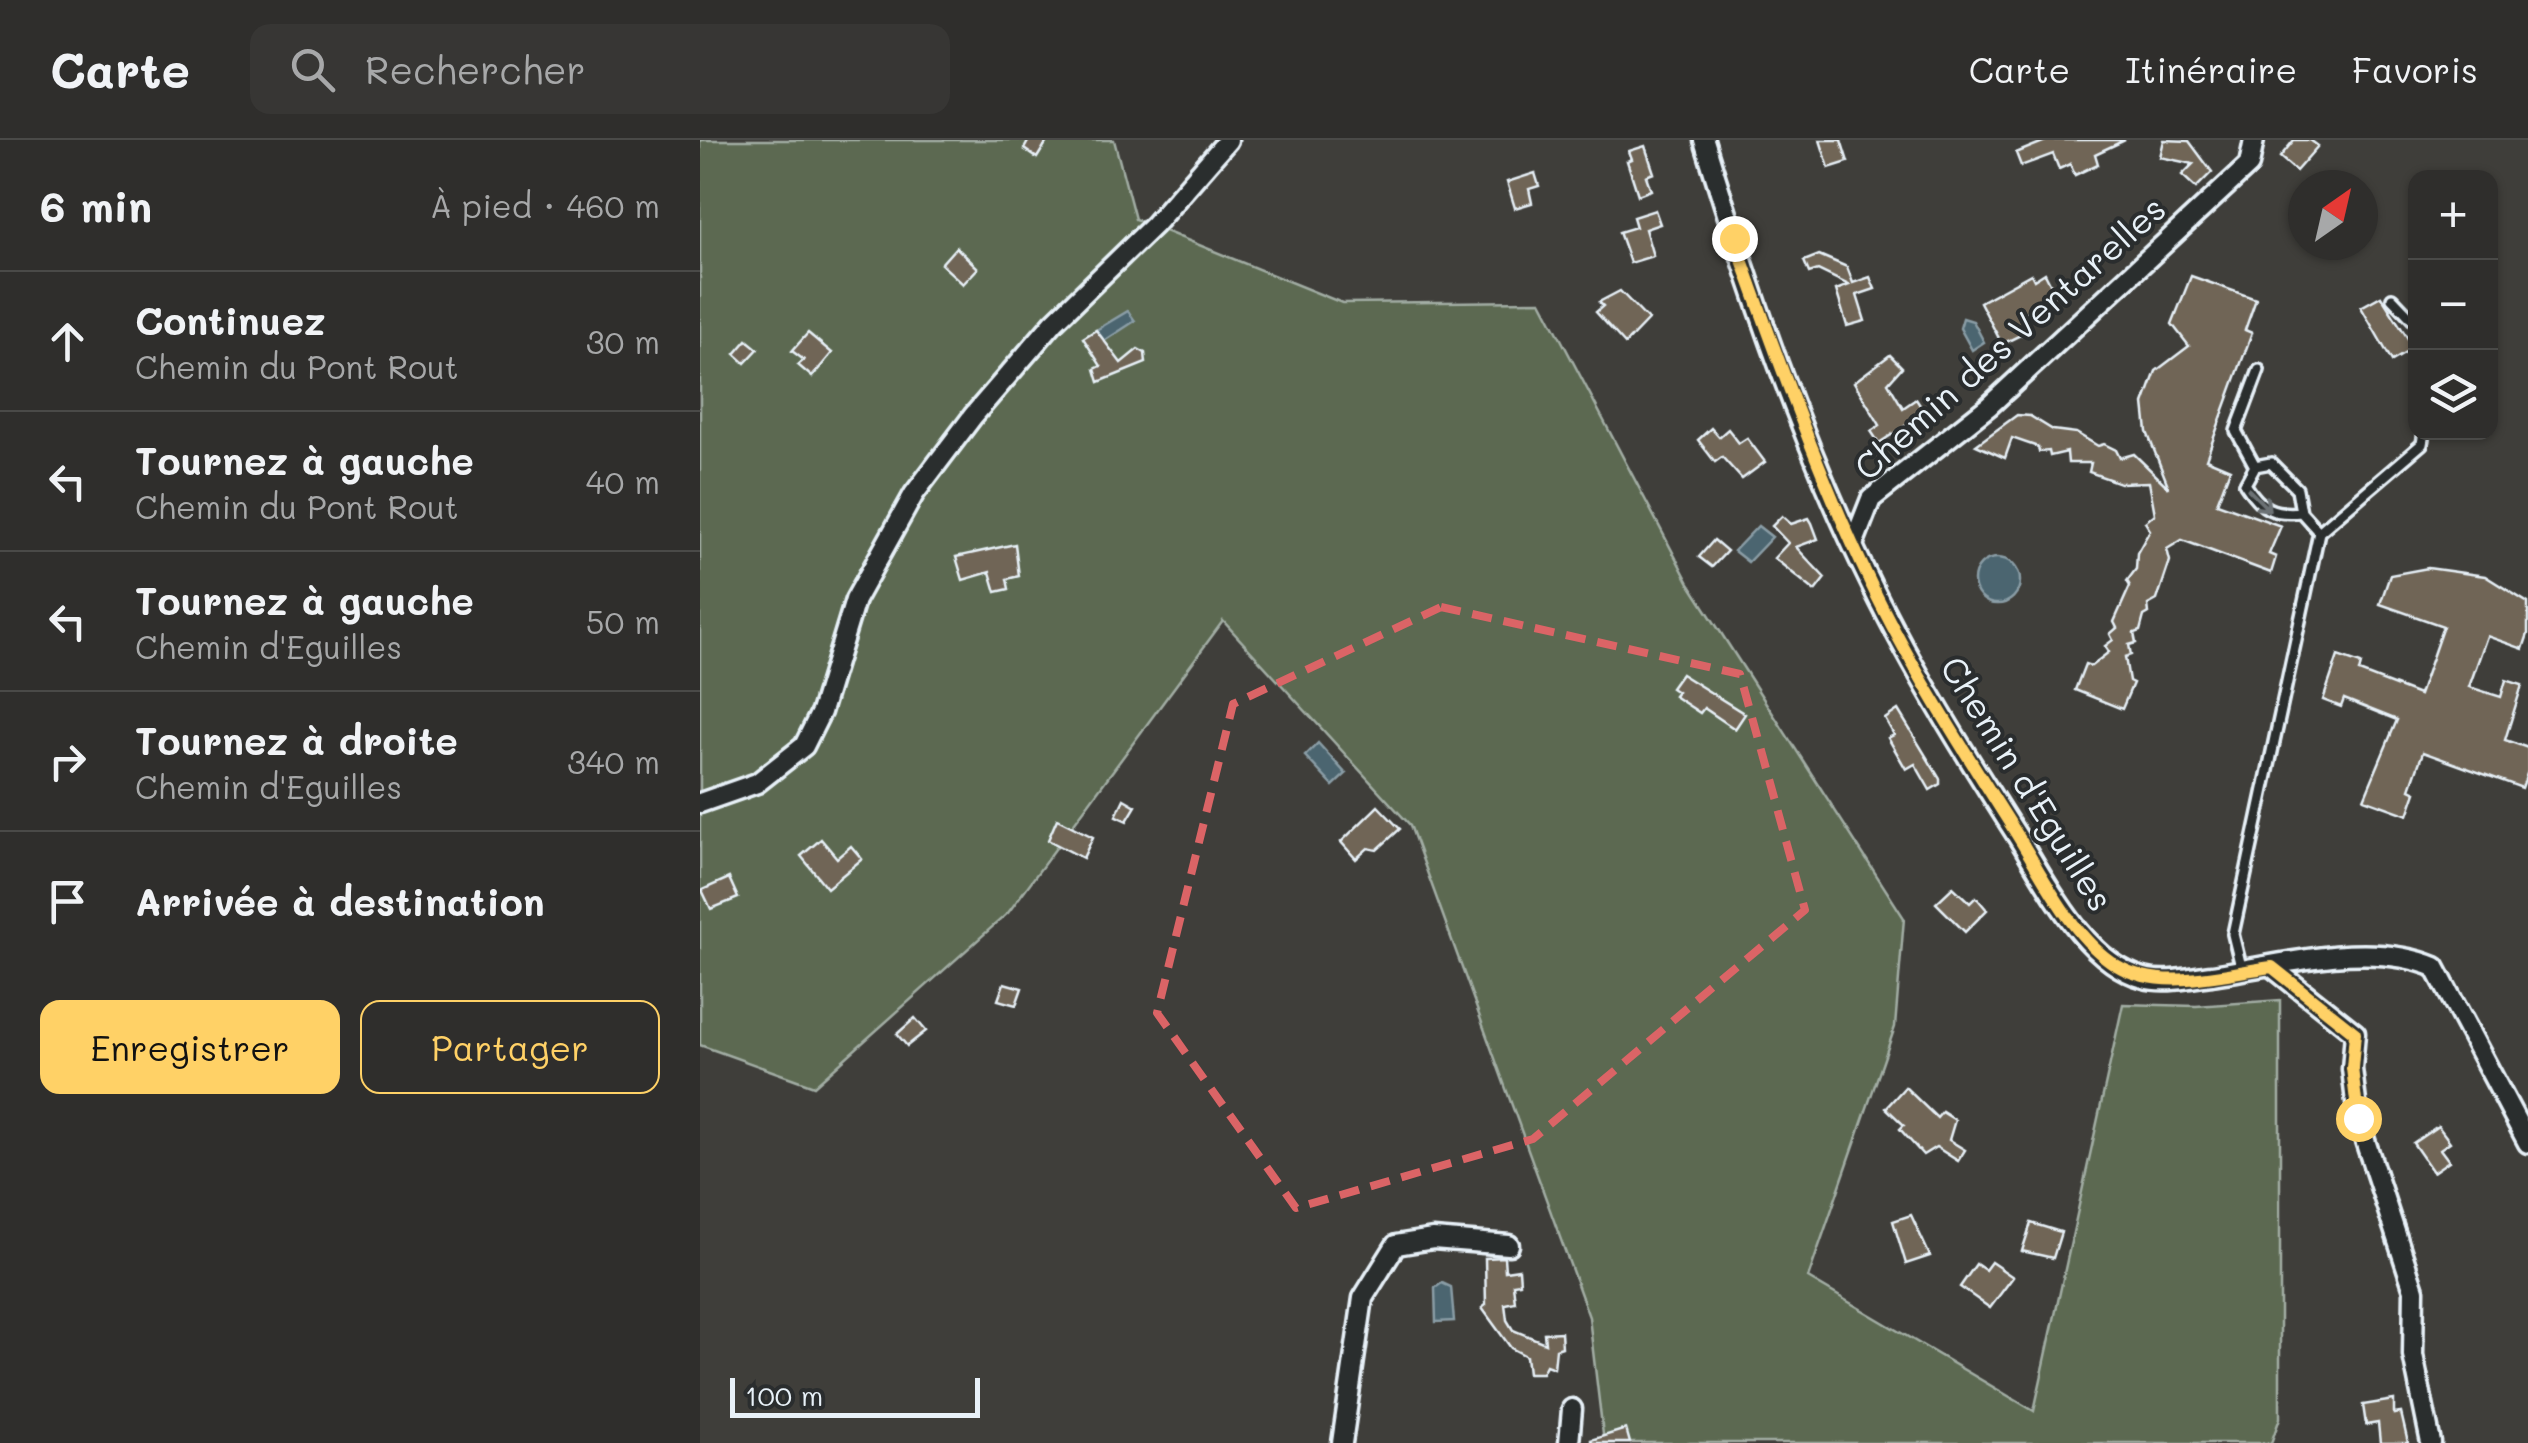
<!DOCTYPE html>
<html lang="fr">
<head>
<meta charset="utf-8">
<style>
  :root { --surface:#2f2e2c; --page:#373634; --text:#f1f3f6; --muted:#a7a8a9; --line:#4a4a48; --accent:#ffd166 }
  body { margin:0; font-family:Mali,sans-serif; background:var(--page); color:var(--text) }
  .controls { position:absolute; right:30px; top:30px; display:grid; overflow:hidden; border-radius:20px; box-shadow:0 2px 8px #0004 }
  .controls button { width:90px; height:90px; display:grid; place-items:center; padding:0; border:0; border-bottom:2px solid var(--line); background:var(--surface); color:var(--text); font:50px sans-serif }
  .compass { position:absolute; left:1588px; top:30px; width:90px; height:90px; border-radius:50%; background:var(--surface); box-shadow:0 2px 8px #0004; rotate:34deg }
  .scale { position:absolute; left:30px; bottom:25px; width:250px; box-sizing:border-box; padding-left:10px; border:5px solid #e8f1f8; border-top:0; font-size:28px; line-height:35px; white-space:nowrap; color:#e8f1f8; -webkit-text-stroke:8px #2a2d2e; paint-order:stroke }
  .stop { position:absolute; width:30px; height:30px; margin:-22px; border:8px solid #ffd166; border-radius:50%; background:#fff }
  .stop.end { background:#ffd166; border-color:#fff; box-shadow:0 2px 10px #0008 }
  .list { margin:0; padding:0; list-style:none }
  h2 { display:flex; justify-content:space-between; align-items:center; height:130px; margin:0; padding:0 40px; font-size:42px }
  h2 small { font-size:32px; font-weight:400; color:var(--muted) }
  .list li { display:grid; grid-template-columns:65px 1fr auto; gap:30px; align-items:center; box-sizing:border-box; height:140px; padding:0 40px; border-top:2px solid var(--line) }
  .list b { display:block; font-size:38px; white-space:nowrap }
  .list p { margin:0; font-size:32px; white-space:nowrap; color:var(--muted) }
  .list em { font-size:32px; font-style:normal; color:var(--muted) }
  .actions { display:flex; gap:20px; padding:30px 40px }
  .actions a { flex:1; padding:22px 0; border:2px solid var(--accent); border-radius:20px; text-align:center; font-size:35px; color:var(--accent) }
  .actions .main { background:var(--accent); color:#111 }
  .icon { flex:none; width:55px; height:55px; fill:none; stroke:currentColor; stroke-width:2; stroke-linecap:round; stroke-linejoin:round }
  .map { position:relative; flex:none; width:1828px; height:1303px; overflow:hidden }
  header { display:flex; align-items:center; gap:60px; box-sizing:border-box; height:140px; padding:0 50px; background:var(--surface); border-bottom:2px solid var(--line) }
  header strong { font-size:48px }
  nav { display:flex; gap:55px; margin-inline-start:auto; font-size:35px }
  .search { width:700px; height:90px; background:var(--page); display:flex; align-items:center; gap:25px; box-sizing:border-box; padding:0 35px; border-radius:20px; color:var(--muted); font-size:38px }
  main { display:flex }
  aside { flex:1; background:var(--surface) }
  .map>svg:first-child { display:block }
  .green { fill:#5b6951; stroke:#a2ada4; stroke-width:2.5 }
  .water { fill:#4b656f; stroke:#8a9da6; stroke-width:2.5 }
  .building { fill:#6f6556; stroke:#e8f1f8; stroke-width:2.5 }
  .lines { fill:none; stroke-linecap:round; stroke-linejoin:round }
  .lane-casing { stroke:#e8f1f8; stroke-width:16 }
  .street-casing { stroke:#e8f1f8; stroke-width:25 }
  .lane { stroke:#2a2d2e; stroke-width:9 }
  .street { stroke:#2a2d2e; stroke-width:18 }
  .oneway { stroke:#6c7275 }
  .route { stroke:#ffd166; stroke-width:12 }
  .marked { fill:none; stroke:#db6466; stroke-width:8; stroke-dasharray:20 12; stroke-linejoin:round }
  .labels { text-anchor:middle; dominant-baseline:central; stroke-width:8; stroke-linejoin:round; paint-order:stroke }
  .street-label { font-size:35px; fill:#e8f1f8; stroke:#2a2d2e }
</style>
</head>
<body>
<header>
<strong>Carte</strong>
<div class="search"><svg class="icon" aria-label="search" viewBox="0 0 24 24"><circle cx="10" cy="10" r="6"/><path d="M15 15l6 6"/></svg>Rechercher</div>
<nav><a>Carte</a><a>Itinéraire</a><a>Favoris</a></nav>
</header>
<main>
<aside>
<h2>6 min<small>À pied · 460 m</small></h2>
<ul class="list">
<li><svg class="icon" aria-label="ahead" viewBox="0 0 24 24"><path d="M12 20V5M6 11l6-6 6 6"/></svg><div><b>Continuez</b><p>Chemin du Pont Rout</p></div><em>30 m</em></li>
<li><svg class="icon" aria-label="left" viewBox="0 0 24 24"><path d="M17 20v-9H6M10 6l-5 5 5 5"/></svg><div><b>Tournez à gauche</b><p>Chemin du Pont Rout</p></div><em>40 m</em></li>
<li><svg class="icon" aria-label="left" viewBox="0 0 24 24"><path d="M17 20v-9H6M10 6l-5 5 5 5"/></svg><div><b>Tournez à gauche</b><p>Chemin d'Eguilles</p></div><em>50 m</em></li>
<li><svg class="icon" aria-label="right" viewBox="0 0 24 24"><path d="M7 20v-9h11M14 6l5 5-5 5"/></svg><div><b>Tournez à droite</b><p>Chemin d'Eguilles</p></div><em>340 m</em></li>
<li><svg class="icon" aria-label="arrive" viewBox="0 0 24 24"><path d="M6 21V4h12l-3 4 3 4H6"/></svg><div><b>Arrivée à destination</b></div></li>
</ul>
<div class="actions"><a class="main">Enregistrer</a><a>Partager</a></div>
</aside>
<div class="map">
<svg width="1828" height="1303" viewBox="0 0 1828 1303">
  <rect width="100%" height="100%" fill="#3f3e3a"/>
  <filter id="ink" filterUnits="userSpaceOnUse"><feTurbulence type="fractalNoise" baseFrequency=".01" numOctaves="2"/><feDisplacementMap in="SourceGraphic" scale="20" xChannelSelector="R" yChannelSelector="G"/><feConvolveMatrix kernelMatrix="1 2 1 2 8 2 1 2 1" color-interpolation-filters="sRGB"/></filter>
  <g filter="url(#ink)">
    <path class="green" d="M0 0H414L435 79 642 163 841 161 989 443 1204 778 1195 887 1108 1138 1334 1271 1423 864 1496 866 1580 860V1278L1571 1303H904L889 1177 710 685 523 481 308 773 114 946 0 905Z"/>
    <g class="water">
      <path d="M428 171 435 181 404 201 396 190Z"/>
      <path d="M1263 178 1273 181 1284 202 1272 210 1260 188Z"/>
      <path d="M1058 386 1072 397 1048 422 1034 411Z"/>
      <circle cx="1297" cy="441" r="23"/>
      <path d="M618 603 646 634 633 646 605 616Z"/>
      <path d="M742 1143 751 1147 754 1181 736 1182 735 1148Z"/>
    </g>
    <g class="building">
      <path d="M329 0H348L337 18 324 9Z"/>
      <path d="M1120 0H1141L1148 22 1129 28Z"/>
      <path d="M1348 0H1425L1395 14 1398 24 1375 35 1370 24 1359 29 1353 14 1321 26 1316 13Z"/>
      <path d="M1464 0 1489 1 1512 32 1496 48 1482 35 1493 24 1460 17Z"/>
      <path d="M1594 0H1610L1618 6 1596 31 1580 17Z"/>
      <path d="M945 6 954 33 946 36 951 50 938 55 927 21 932 19 929 11Z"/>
      <path d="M835 33 839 46 829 49 832 63 815 68 807 42Z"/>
      <path d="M955 70 960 84 945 89 953 116 930 123 919 92 936 87 933 77Z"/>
      <path d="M256 107 278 128 263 144 241 124Z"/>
      <path d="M1119 115 1147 127 1153 143 1170 137 1175 149 1157 155 1165 181 1147 186 1136 150 1149 145 1118 130 1109 133 1104 121Z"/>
      <path d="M1345 133 1356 155 1321 175 1329 191 1302 204 1280 162 1331 134 1334 140Z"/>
      <path d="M1491 136 1556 159 1545 190 1552 193 1506 319 1530 329 1517 363 1581 386 1569 414 1576 417 1571 433 1482 400 1467 409 1470 421 1457 460 1448 465 1449 473 1444 476 1440 491 1434 493 1436 503 1429 505 1431 515 1425 517 1429 541 1433 543 1422 569 1375 550 1385 524 1391 526 1409 512 1405 506 1413 500 1410 494 1417 488 1414 482 1430 446 1427 441 1436 429 1437 413 1450 390 1445 382 1455 374 1449 342 1420 343 1389 332 1391 323H1368L1367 312 1350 316 1349 311 1339 312 1338 307 1312 298 1305 318 1276 305 1317 275 1330 276 1353 290 1376 293 1398 306 1404 304 1416 310 1420 318 1434 314 1469 348 1447 292 1444 264 1456 231 1489 206 1472 184Z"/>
      <path d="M920 151 948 180 925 204 896 172 903 166 899 162Z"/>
      <path d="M1681 156 1714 208 1692 221 1661 167Z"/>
      <path d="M396 190 421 223 438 209 445 213 446 223 399 242 395 229 401 226 383 198Z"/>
      <path d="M108 193 132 213 112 237 98 225 104 220 92 211Z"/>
      <path d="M47 200 58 209 45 223 35 214Z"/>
      <path d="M1190 215 1202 227 1188 243 1203 268 1216 259 1225 273 1179 303 1171 291 1180 285 1154 242Z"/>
      <path d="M1011 288 1019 297 1028 289 1039 303 1047 298 1065 322 1042 339 1022 317 1015 322 998 300Z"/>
      <path d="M1082 376 1091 384 1109 378 1112 383 1118 399 1096 407 1125 438 1115 451 1074 418 1088 403 1072 386Z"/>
      <path d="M1014 400 1027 411 1012 427 999 417Z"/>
      <path d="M315 404 319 436 307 439 309 449 296 452 290 432 263 440 256 417Z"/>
      <path d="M1728 428 1785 436 1828 463V494L1823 509 1787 496 1769 547 1801 557 1806 540 1822 545 1805 600 1828 608V631L1822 648 1723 612 1710 649 1716 652 1708 675 1664 659 1697 580 1644 559 1641 567 1623 560 1638 516 1661 524 1659 532 1719 555 1743 486 1680 464 1690 435Z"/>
      <path d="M981 534 1045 574 1035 589 1004 568 1000 573 974 556 977 552 971 548Z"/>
      <path d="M1198 570 1240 639V644L1230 650 1215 624 1206 629 1188 598 1194 595 1185 579Z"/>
      <path d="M424 659 436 666 427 681 416 676Z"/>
      <path d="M678 666 700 689 677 710 668 708 656 719 641 702Z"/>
      <path d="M357 679 393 697 383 718 348 700Z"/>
      <path d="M121 699 137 718 151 706 162 719 127 748 101 716Z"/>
      <path d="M29 738 38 758 11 769 2 750Z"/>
      <path d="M1253 747 1270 763 1276 757 1287 770 1265 792 1236 763Z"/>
      <path d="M304 843 322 848 316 865 298 860Z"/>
      <path d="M215 878 226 891 207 906 197 894Z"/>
      <path d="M1205 947 1237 978 1242 972 1255 980 1249 1000 1265 1010 1258 1021 1236 1007 1223 1015 1200 989 1204 985 1186 968Z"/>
      <path d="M1738 986 1750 1002 1740 1009 1749 1021 1733 1032 1713 1003Z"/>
      <path d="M1211 1075 1230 1116 1206 1124 1193 1081Z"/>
      <path d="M1331 1083 1361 1092 1353 1118 1322 1111Z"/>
      <path d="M804 1117 805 1131 819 1129 820 1143 813 1144 815 1162 805 1164 807 1180 813 1190 845 1203 844 1193 861 1192 862 1207 856 1209 854 1228 846 1225 842 1233H828L826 1216 811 1208 782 1168 786 1165 785 1118Z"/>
      <path d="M1291 1122 1313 1137 1290 1168 1260 1147 1276 1124 1285 1130Z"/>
      <path d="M1694 1260V1274L1701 1273 1708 1303H1680L1678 1283 1666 1285 1663 1265Z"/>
      <path d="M926 1289 930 1303H891V1300Z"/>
    </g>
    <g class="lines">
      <defs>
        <g id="lane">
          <path d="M1692 158 1716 183"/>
          <path d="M1555 326 1536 291 1559 230"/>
          <path d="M1601 372C1572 375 1561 369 1545 344L1555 326 1571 323 1597 349 1601 372 1619 392"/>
          <path d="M1542 831 1533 794 1619 392 1722 304 1724 292"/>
        </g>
        <g id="street">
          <path d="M1004 0C1050 151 1102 304 1172 446 1214 532 1265 614 1316 694 1347 743 1384 822 1444 838 1465 844 1492 837 1512 835 1582 825 1669 799 1735 827L1828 1003"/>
          <path d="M1153 405 1171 359 1289 266 1549 25 1554 0"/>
          <path d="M0 663 57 643 104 606 121 572 155 460 214 354 273 276 354 182 454 85 528 0"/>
          <path d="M1572 827 1655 893 1652 929 1658 979 1714 1150 1713 1215 1731 1303"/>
          <path d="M642 1303 663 1158 696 1105 733 1099 809 1105"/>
          <path d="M869 1303 872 1269"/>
        </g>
      </defs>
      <use href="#lane" class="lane-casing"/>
      <use href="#street" class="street-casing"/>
      <use href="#lane" class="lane"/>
      <use href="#street" class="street"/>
    </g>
    <defs><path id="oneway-shaft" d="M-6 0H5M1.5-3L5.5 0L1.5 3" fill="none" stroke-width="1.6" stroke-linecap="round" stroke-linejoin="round" transform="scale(2.5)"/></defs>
    <use class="oneway" href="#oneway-shaft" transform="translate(1559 360) rotate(45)"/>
  </g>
  <g class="lines" filter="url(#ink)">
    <path class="route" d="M1034 98C1077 215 1117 332 1171 444 1212 530 1265 612 1316 693 1343 736 1372 798 1416 825 1462 853 1522 833 1572 827L1655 893 1652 928 1658 978"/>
  </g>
  <path class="marked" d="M741 467 1040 534 1105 770 833 999 596 1068 457 873 533 564Z"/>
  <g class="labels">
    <g class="street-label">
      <text transform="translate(1309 197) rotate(-42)">Chemin des Ventarelles</text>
      <text transform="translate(1328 643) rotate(58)">Chemin d'Eguilles</text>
    </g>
  </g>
</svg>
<div class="controls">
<button>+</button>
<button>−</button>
<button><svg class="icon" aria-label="layers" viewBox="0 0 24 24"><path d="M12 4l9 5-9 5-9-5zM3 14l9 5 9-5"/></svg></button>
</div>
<svg class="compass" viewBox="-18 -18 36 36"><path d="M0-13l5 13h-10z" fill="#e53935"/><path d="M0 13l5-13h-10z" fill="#a7a8a9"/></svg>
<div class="scale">100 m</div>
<div class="stop" style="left:1658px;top:978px"></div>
<div class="stop end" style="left:1034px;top:98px"></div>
</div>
</main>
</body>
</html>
